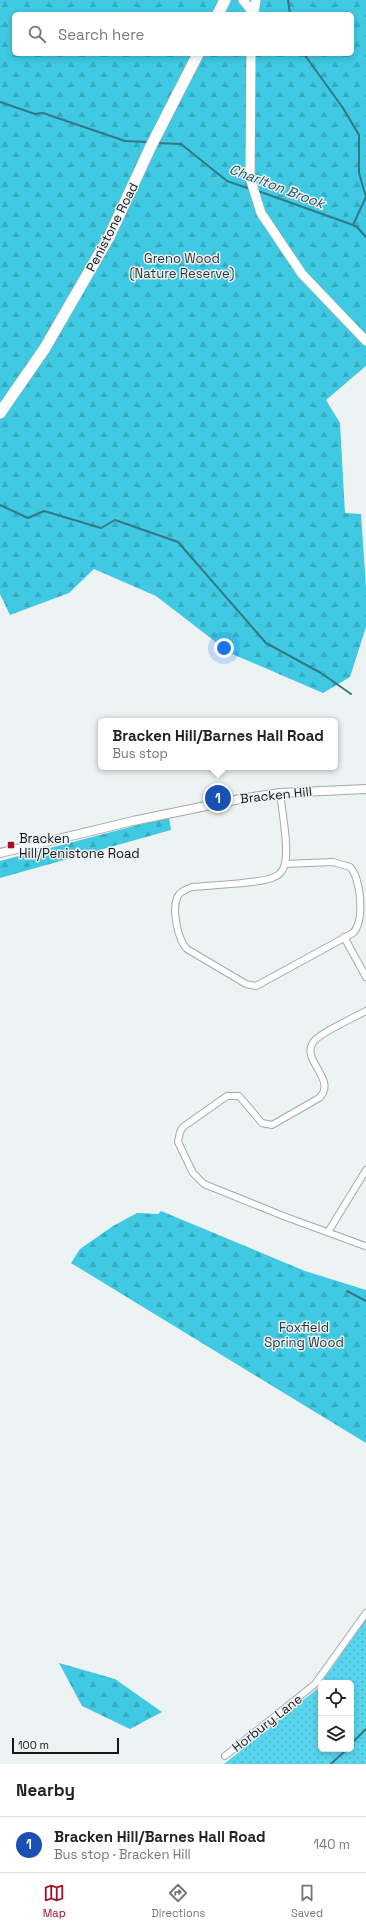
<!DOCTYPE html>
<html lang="en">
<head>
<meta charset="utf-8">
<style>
  :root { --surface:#fff; --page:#f2f2f2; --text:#222; --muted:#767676; --line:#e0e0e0; --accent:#a70f26 }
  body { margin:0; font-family:"Space Grotesk",sans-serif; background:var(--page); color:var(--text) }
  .controls { position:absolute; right:12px; bottom:12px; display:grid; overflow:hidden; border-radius:6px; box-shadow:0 2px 6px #0003 }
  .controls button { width:36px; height:36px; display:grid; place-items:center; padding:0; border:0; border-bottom:1px solid var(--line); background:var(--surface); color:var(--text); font:20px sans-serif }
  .scale { position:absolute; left:12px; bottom:10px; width:107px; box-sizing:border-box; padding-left:4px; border:2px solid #151717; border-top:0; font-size:11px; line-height:14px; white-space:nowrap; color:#151717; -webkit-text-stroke:3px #edf2f3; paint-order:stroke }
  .you { position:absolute; left:224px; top:648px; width:14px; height:14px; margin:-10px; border:3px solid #fff; border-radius:50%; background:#1a73e8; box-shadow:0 0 0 6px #1a73e833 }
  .badge { display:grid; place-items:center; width:26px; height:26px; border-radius:50%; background:var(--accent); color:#fff; font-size:13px; font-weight:700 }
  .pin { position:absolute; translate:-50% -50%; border:2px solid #fff; box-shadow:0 1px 4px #0006 }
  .popup { position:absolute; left:98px; top:718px; width:240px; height:52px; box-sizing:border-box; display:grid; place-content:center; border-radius:6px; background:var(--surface); filter:drop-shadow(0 1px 3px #0005); font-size:13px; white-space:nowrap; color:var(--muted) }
  .popup b { font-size:15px; color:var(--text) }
  .popup::after { content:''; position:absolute; left:50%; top:100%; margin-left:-8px; border:8px solid transparent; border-top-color:var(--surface) }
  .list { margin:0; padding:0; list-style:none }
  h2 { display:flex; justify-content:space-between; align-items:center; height:52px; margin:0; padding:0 16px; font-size:17px }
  h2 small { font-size:13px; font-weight:400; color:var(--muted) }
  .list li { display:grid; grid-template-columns:26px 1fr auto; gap:12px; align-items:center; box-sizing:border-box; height:56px; padding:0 16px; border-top:1px solid var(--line) }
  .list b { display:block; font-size:15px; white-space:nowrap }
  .list p { margin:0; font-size:13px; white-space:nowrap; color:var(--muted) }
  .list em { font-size:13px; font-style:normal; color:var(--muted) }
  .icon { flex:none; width:22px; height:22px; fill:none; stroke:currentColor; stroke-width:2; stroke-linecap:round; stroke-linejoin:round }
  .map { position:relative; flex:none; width:366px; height:1764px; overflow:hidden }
  .search { position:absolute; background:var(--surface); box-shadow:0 2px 6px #0003; left:12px; right:12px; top:12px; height:44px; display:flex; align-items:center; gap:10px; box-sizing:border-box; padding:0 14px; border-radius:6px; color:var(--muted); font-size:15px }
  .sheet { height:108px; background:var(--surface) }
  nav { display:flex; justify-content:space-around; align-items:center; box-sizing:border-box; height:56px; border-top:1px solid var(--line); background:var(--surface); font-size:11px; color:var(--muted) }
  nav a { display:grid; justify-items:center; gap:2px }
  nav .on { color:var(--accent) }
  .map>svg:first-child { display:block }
  .grass { fill:url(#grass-dots) }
  .forest { fill:url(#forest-firs); fill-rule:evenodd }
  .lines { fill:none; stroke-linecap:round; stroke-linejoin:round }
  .stream { stroke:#327986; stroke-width:2 }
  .minor-casing { stroke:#a4a9aa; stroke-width:8 }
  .tertiary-casing { stroke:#a4a9aa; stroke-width:10 }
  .secondary-casing { stroke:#a4a9aa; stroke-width:10 }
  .trunk-casing { stroke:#a4a9aa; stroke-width:12 }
  .minor { stroke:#fff; stroke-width:6 }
  .tertiary { stroke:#fff; stroke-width:8 }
  .secondary { stroke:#fff; stroke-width:9 }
  .trunk { stroke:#fff; stroke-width:11 }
  .poi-dot { fill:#a70f26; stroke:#edf2f3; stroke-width:1.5 }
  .labels { text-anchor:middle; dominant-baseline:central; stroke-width:3; stroke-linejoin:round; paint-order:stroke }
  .street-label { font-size:13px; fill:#151717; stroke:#edf2f3 }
  .park-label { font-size:13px; fill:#1f363b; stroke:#edf2f3 }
  .poi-label { font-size:13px; fill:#151717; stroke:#edf2f3; text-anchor:start }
  .water-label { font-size:14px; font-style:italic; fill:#1e5661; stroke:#edf2f3 }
</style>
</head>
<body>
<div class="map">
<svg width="366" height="1764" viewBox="0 0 366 1764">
  <defs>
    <pattern id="grass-dots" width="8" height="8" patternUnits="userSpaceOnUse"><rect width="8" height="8" fill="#58d4ec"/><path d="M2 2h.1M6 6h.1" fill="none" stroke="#4cb5ca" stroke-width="1.8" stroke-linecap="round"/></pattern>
    <pattern id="forest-firs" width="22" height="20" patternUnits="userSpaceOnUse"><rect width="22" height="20" fill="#3fc9e2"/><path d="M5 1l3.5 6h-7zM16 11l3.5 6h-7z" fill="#36acc1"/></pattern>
  </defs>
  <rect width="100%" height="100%" fill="#edf2f3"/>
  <path class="grass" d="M366 1619V1764H224L317 1689 321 1684V1749H351V1683H321Z"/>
  <g class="forest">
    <path d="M0 0H366V366L326 400 340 423 345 513 361 514 366 587V627L350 677 323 693 230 653 156 596 94 569 69 593 10 615 0 594ZM14 14H352V54H14Z"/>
    <path d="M169 817 171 830 0 878V861Z"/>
    <path d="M161 1211 305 1271 366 1290V1443L71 1263 80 1249 113 1226 137 1213 158 1214Z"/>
    <path d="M59 1663 115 1679 162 1712 130 1729 82 1706Z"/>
  </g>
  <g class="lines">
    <g class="stream">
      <path d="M288 0 290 14"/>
      <path d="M304 54 343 108 359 135V173L366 197 353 225"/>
      <path d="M0 102 35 114 43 113 125 141 148 142"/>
      <path d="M157 143 181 144 227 181 250 189"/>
      <path d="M258 191 353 225 357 227 366 237"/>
      <path d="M0 505 28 518 44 511 101 528 115 520 178 542 266 643 321 673 351 694"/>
      <path d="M347 1291 366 1301"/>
      <path d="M351 1744 366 1729"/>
      <path d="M331 1764 347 1749"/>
    </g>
    <defs>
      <g id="minor">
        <path d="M280 793C282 811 289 847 285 863 284 869 280 875 274 877 261 884 209 885 192 887 186 889 179 892 177 898 172 911 178 940 187 949L246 984 256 986 353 933C365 921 361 879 350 867L333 862 285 864"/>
        <path d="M344 937 366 977"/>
        <path d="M328 1232 366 1170"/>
        <path d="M365 1246 286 1217 204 1184 193 1173 178 1142 180 1132 183 1127 227 1096H239L262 1123 272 1125 319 1098C339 1079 297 1059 315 1040 324 1031 353 1018 366 1011"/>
        <path d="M225 1756 315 1684 366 1613"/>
      </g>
      <path id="tertiary" d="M0 853 133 821 240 799 280 793 366 789"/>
      <g id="secondary">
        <path d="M243 0 254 14"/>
        <path d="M254 12 256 0"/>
        <path d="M251 54 250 178 261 213 302 274 366 341"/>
      </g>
      <g id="trunk">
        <path d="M218 14 225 0"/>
        <path d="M0 413 45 348 109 237 151 146 198 54"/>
      </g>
    </defs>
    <use href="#minor" class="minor-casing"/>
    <use href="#tertiary" class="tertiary-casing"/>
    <use href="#secondary" class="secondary-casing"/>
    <use href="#trunk" class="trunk-casing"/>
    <use href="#minor" class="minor"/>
    <use href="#tertiary" class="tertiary"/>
    <use href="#secondary" class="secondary"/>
    <use href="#trunk" class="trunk"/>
  </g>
  <rect class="poi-dot" x="7" y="841" width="8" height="8" rx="2"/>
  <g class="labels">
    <g class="street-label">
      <text transform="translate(112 227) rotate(-63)">Penistone Road</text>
      <text transform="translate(276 795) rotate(-6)">Bracken Hill</text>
      <text transform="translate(267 1723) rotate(-38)">Horbury Lane</text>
    </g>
    <g class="park-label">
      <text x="182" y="258">Greno Wood<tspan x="182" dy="15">(Nature Reserve)</tspan></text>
      <text x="304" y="1327">Foxfield<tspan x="304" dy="15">Spring Wood</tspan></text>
    </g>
    <g class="poi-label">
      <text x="19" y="838">Bracken<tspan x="19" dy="15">Hill/Penistone Road</tspan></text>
    </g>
    <g class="water-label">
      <text transform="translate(277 186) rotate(21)">Charlton Brook</text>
    </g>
  </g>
</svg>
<div class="controls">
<button><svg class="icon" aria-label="locate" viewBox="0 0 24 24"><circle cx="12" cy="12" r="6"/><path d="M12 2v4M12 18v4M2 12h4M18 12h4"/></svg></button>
<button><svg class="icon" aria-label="layers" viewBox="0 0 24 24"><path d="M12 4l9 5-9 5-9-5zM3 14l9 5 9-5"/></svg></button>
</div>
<div class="scale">100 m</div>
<div class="you"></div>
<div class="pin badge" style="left:218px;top:798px;background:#1a4fb4">1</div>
<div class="popup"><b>Bracken Hill/Barnes Hall Road</b>Bus stop</div>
<div class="search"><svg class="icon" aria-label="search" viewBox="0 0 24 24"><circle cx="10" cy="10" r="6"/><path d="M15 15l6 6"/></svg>Search here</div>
</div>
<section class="sheet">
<h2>Nearby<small></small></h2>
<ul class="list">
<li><span class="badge" style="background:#1a4fb4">1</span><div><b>Bracken Hill/Barnes Hall Road</b><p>Bus stop · Bracken Hill</p></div><em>140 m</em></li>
</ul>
</section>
<nav>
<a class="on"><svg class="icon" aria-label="map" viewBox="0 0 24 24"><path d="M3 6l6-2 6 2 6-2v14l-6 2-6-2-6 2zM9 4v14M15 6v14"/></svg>Map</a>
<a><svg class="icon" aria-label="directions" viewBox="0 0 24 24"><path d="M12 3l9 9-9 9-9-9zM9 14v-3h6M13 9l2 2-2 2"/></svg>Directions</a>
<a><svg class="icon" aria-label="saved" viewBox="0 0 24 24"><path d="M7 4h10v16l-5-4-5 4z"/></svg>Saved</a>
</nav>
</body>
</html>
